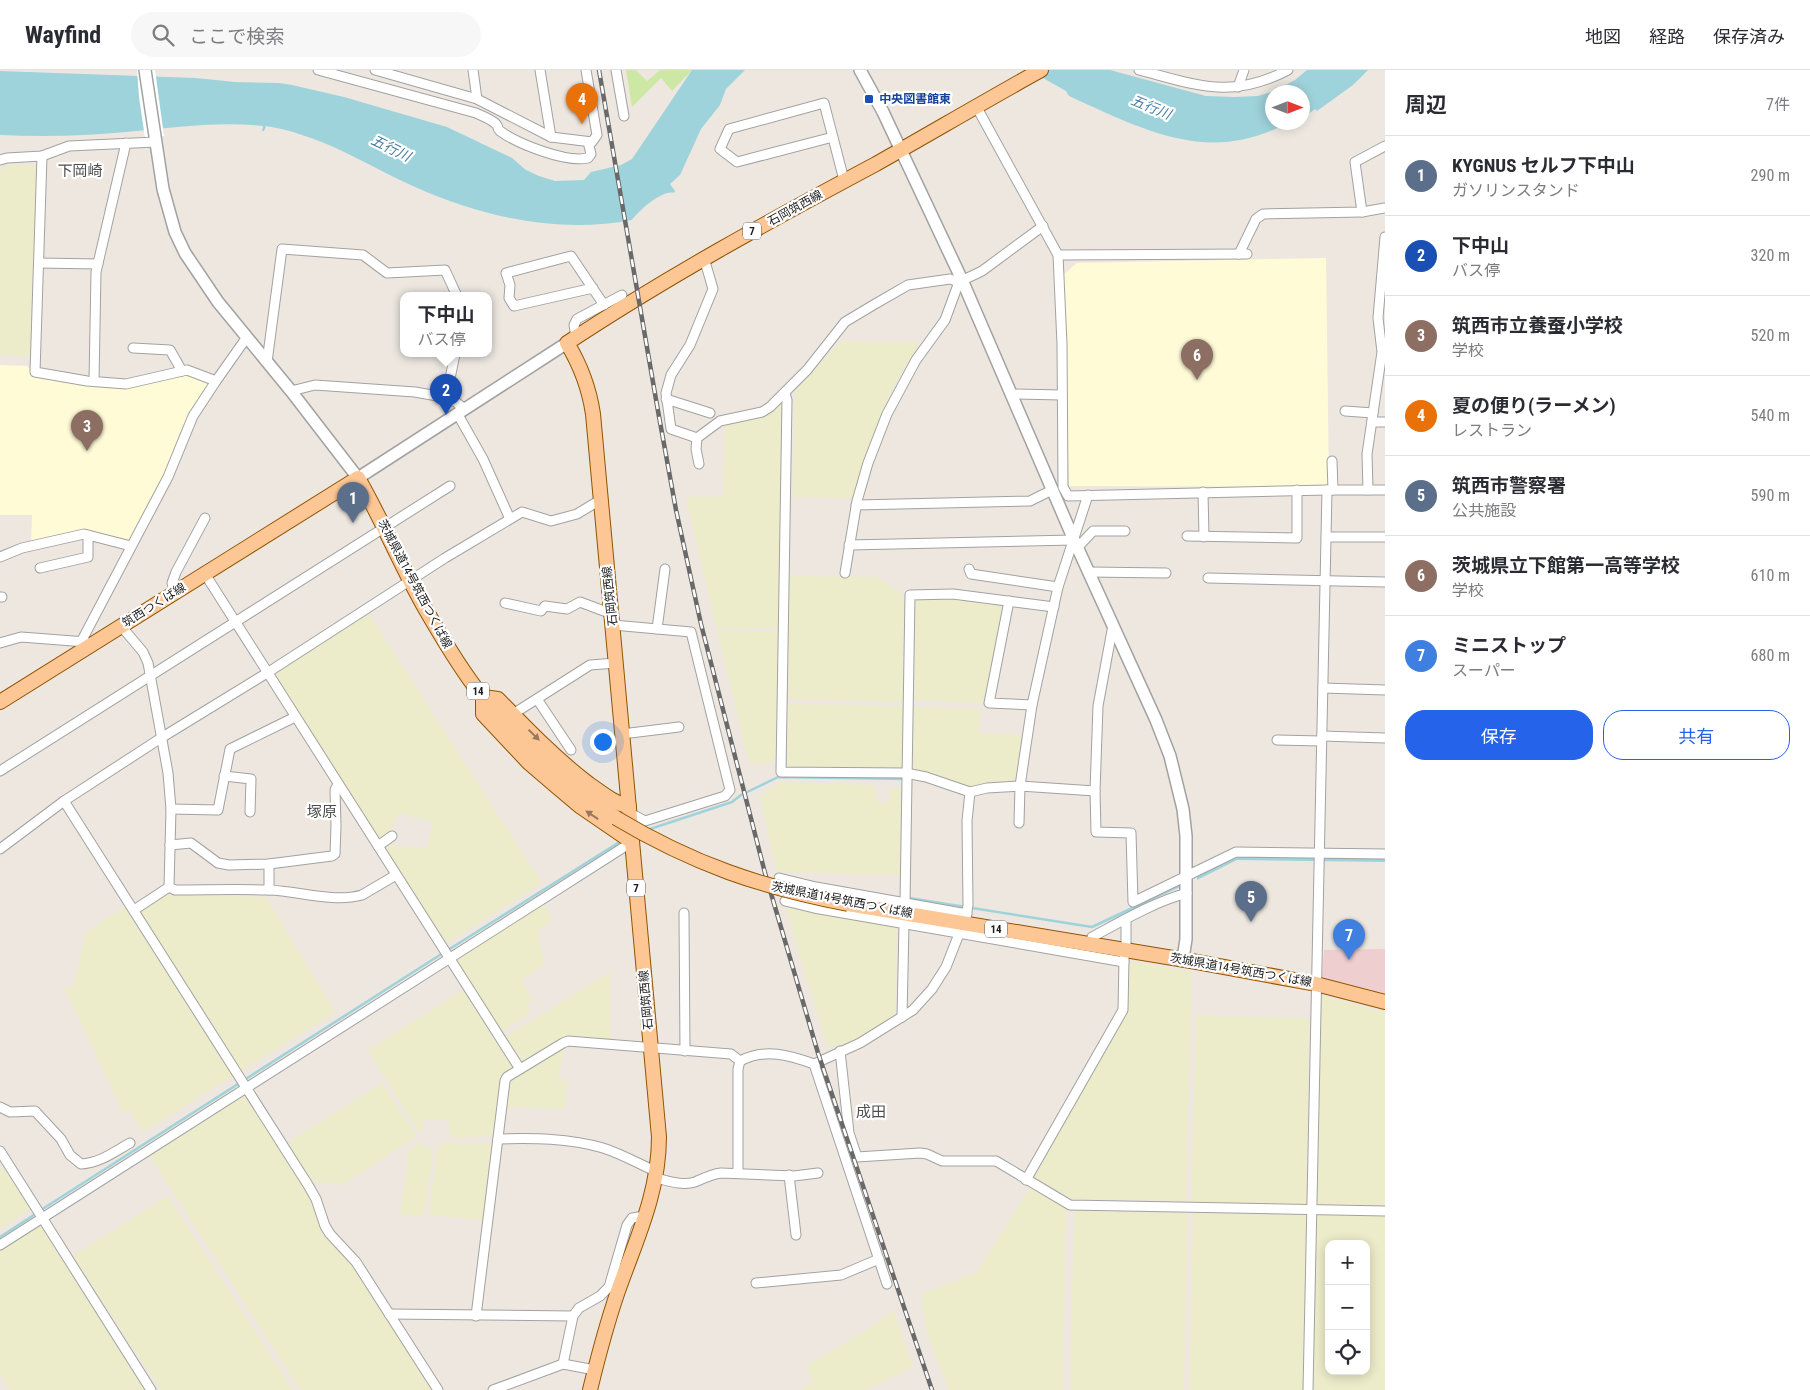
<!DOCTYPE html>
<html lang="ja">
<head>
<meta charset="utf-8">
<style>
  :root { --surface:#fff; --page:#f7f7f7; --text:#2b2b33; --muted:#7c7c81; --line:#e1e1e2; --accent:#2563eb }
  body { margin:0; font-family:"Roboto Condensed","Noto Sans JP",sans-serif; background:var(--page); color:var(--text) }
  .controls { position:absolute; right:15px; bottom:15px; display:grid; overflow:hidden; border-radius:10px; box-shadow:0 2px 12px #0003 }
  .controls button { width:45px; height:45px; display:grid; place-items:center; padding:0; border:0; border-bottom:1px solid var(--line); background:var(--surface); color:var(--text); font:25px sans-serif }
  .compass { position:absolute; left:1265px; top:15px; width:45px; height:45px; border-radius:50%; background:var(--surface); box-shadow:0 2px 12px #0003; rotate:90deg }
  .you { position:absolute; left:602px; top:671px; width:18px; height:18px; margin:-12px; border:4px solid #fff; border-radius:50%; background:#1a73e8; box-shadow:0 0 0 8px #1a73e833 }
  .badge { display:grid; place-items:center; width:32px; height:32px; border-radius:50%; background:var(--accent); color:#fff; font-size:16px; font-weight:700 }
  .pin { position:absolute; translate:-50% -41px; filter:drop-shadow(0 1px 2px #0008) }
  .pin::after { content:''; position:absolute; top:26px; width:18px; height:15px; background:inherit; clip-path:polygon(0 0,100% 0,50% 100%) }
  .popup { position:absolute; left:400px; top:222px; width:92px; height:65px; box-sizing:border-box; display:grid; place-content:center; border-radius:10px; background:var(--surface); filter:drop-shadow(0 1px 4px #0005); font-size:16px; white-space:nowrap; color:var(--muted) }
  .popup b { font-size:19px; color:var(--text) }
  .popup::after { content:''; position:absolute; left:50%; top:100%; margin-left:-10px; border:10px solid transparent; border-top-color:var(--surface) }
  .list { margin:0; padding:0; list-style:none }
  h2 { display:flex; justify-content:space-between; align-items:center; height:65px; margin:0; padding:0 20px; font-size:21px }
  h2 small { font-size:16px; font-weight:400; color:var(--muted) }
  .list li { display:grid; grid-template-columns:32px 1fr auto; gap:15px; align-items:center; box-sizing:border-box; height:80px; padding:0 20px; border-top:1px solid var(--line) }
  .list b { display:block; font-size:19px; white-space:nowrap }
  .list p { margin:0; font-size:16px; white-space:nowrap; color:var(--muted) }
  .list em { font-size:16px; font-style:normal; color:var(--muted) }
  .actions { display:flex; gap:10px; padding:15px 20px }
  .actions a { flex:1; padding:11px 0; border:1px solid var(--accent); border-radius:20px; text-align:center; font-size:18px; color:var(--accent) }
  .actions .main { background:var(--accent); color:#fff }
  .icon { flex:none; width:28px; height:28px; fill:none; stroke:currentColor; stroke-width:2; stroke-linecap:round; stroke-linejoin:round }
  .map { position:relative; flex:none; width:1385px; height:1320px; overflow:hidden }
  header { display:flex; align-items:center; gap:30px; box-sizing:border-box; height:70px; padding:0 25px; background:var(--surface); border-bottom:1px solid var(--line) }
  header strong { font-size:24px }
  nav { display:flex; gap:28px; margin-inline-start:auto; font-size:18px }
  .search { width:350px; height:45px; background:var(--page); display:flex; align-items:center; gap:12px; box-sizing:border-box; padding:0 18px; border-radius:28px; color:var(--muted); font-size:19px }
  main { display:flex }
  aside { flex:1; background:var(--surface) }
  .map>svg:first-child { display:block }
  .commercial { fill:#eececf }
  .education { fill:#fffbd6 }
  .farmland { fill:#ececca; fill-rule:evenodd }
  .grass { fill:#cce8a4 }
  .water { fill:#9fd3db }
  .pier { fill:#fff }
  .lines { fill:none; stroke-linecap:round; stroke-linejoin:round }
  .stream { stroke:#9fd3db; stroke-width:2.5 }
  .minor-casing { stroke:#a2a2a2; stroke-width:11 }
  .tertiary-casing { stroke:#a2a2a2; stroke-width:14 }
  .primary-casing { stroke:#915400; stroke-width:16 }
  .minor { stroke:#fff; stroke-width:9 }
  .tertiary { stroke:#fff; stroke-width:11 }
  .primary { stroke:#fcc695; stroke-width:14 }
  .rail-casing { stroke:#696969; stroke-width:4.5 }
  .rail { stroke:#fff; stroke-width:2.5; stroke-dasharray:8; stroke-linecap:butt }
  .primary-bridge-casing { stroke:#915400; stroke-width:16; stroke-linecap:butt }
  .primary-bridge { stroke:#fcc695; stroke-width:14 }
  .oneway { fill:#97795e }
  .transit-dot { fill:#1a4fb4; stroke:#fff; stroke-width:2 }
  .labels { text-anchor:middle; dominant-baseline:central; stroke-width:4.5; stroke-linejoin:round; paint-order:stroke }
  .shield { fill:#fff; stroke:#5f5f5f; stroke-width:1 }
  .shield-label { font-size:11px; font-weight:bold; fill:#1b1b1b }
  .transit-label { font-size:12px; font-weight:bold; fill:#164399; stroke:#fff; text-anchor:start }
  .street-label { font-size:12px; fill:#1b1b1b; stroke:#fff }
  .water-label { font-size:14px; font-style:italic; fill:#457ca2; stroke:#fff }
  .quarter-label { font-size:15px; fill:#4e4e4e; stroke:#fff }
</style>
</head>
<body>
<header>
<strong>Wayfind</strong>
<div class="search"><svg class="icon" aria-label="search" viewBox="0 0 24 24"><circle cx="10" cy="10" r="6"/><path d="M15 15l6 6"/></svg>ここで検索</div>
<nav><a>地図</a><a>経路</a><a>保存済み</a></nav>
</header>
<main>
<div class="map">
<svg width="1385" height="1320" viewBox="0 0 1385 1320">
  <rect width="100%" height="100%" fill="#ede7e0"/>
  <path class="commercial" d="M1385 879V926L1322 907 1324 880Z"/>
  <g class="education">
    <path d="M1326 188 1329 417 1069 416 1063 205 1077 193Z"/>
    <path d="M0 295 27 296 32 301V307L90 314 185 304 210 312 187 350 184 359 180 362 172 384 173 386 165 406 131 469 127 471 83 461 31 473 32 445H0Z"/>
  </g>
  <g class="farmland">
    <path d="M10 94 37 95 30 286 0 285V101Z"/>
    <path d="M841 271 917 272 919 276 902 301 883 340 865 387 852 428 793 427 795 321Z"/>
    <path d="M780 333 784 337 779 558H716L686 427H723L725 354 764 345 773 340Z"/>
    <path d="M789 506 877 507 904 526 903 632 788 629Z"/>
    <path d="M952 527 1003 534 985 633 914 630 916 530Z"/>
    <path d="M369 544 542 813 447 873 384 778 388 774 426 779 433 752 398 743 391 762 379 770 274 604Z"/>
    <path d="M717 560 778 562 777 634 779 635 778 688H773L771 694 749 693Z"/>
    <path d="M788 634 903 636V696L896 700 788 698Z"/>
    <path d="M913 637 980 639 979 663 1021 665 1018 704 1016 709 1011 712 968 717 913 698Z"/>
    <path d="M780 712 874 715 878 733H889L890 718H901L900 805 777 802 760 727Z"/>
    <path d="M167 824 266 827 335 942 240 1002 138 841Z"/>
    <path d="M544 833 552 851 538 860 544 894 541 897 521 910 533 930 526 935 530 940 529 944 501 962 455 891Z"/>
    <path d="M785 835 897 856 896 944 860 968 845 975 827 976Z"/>
    <path d="M124 837 234 1005 143 1062 130 1040 123 1043 64 917H74L85 863Z"/>
    <path d="M1128 891 1192 903 1186 1131 1072 1129 1034 1108 1126 942Z"/>
    <path d="M610 902V971L565 968 521 996 504 968Z"/>
    <path d="M463 920 513 999 502 1006 495 1066 450 1068 449 1051 425 1049 421 1063H419L368 980Z"/>
    <path d="M1321 925 1385 943V1136L1316 1135Z"/>
    <path d="M1196 946 1309 948 1306 1134 1191 1132Z"/>
    <path d="M565 974 558 1009 568 1010 564 1039 506 1037 507 1014 511 1009Z"/>
    <path d="M382 1013 417 1066 342 1115 311 1111 287 1073Z"/>
    <path d="M246 1024 313 1132 325 1168 350 1190 433 1320H300L150 1086Z"/>
    <path d="M420 1072 433 1080 424 1146 400 1144 409 1080Z"/>
    <path d="M452 1073H492L483 1150 429 1145 437 1079 441 1074Z"/>
    <path d="M3 1098 31 1139 0 1158V1100Z"/>
    <path d="M1030 1118 1066 1137 1063 1320H949L926 1261 922 1224 976 1203Z"/>
    <path d="M168 1126 293 1320H161L72 1186Z"/>
    <path d="M1074 1141 1188 1143 1184 1320H1070Z"/>
    <path d="M1193 1143 1308 1145 1303 1320H1189Z"/>
    <path d="M1315 1143 1385 1145V1320H1313ZM1329 1174H1366V1301H1329Z"/>
    <path d="M40 1155 145 1320H10L0 1304V1180Z"/>
    <path d="M894 1240 913 1297 866 1320H801L814 1311 806 1296 873 1256Z"/>
  </g>
  <path class="grass" d="M626 0H636L647 11 660 0H692L672 21 661 8 632 37Z"/>
  <g class="water">
    <path d="M692 0H745L726 19 720 35 701 59 680 105 670 114 675 121 674 123C663 119 638 141 632 150 558 164 481 147 413 116 375 99 339 76 299 64 288 60 277 58 266 56L264 61H262L263 56C216 51 172 58 126 62 84 66 42 67 0 65V1L196 8 235 12 279 13 292 15 344 27 447 57 512 88 526 100 539 106 555 111 584 110 591 102 621 95 632 89Z"/>
    <path d="M1029 0H1110L1206 26 1234 27 1258 26 1274 21 1295 10 1307 0H1368L1353 15 1317 41 1315 39 1306 46V49L1303 51 1302 22H1272V52L1287 53C1209 96 1142 59 1069 26L1066 21Z"/>
    <path d="M1236 786 1385 789V792L1237 790 1197 810V806Z"/>
  </g>
  <path class="pier" d="M137 0H155L164 66 145 68 139 27Z"/>
  <g class="lines">
    <g class="stream">
      <path d="M647 760 732 732 741 725 778 707 906 709"/>
      <path d="M909 826V828L1092 857 1179 816"/>
      <path d="M448 880 621 771"/>
      <path d="M41 1140 443 883"/>
      <path d="M0 1167 37 1143"/>
    </g>
    <defs>
      <g id="minor">
        <path d="M318 0 476 43C482 46 491 49 496 54 500 59 496 57 500 61 518 74 566 93 588 88L591 84 588 72"/>
        <path d="M375 0 477 29 551 67 592 72 597 65 586 0"/>
        <path d="M473 0 477 29"/>
        <path d="M540 0 551 67"/>
        <path d="M616 0 624 46"/>
        <path d="M1139 0C1197 15 1230 30 1288 0"/>
        <path d="M1238 17 1244 0"/>
        <path d="M976 36 1058 185 1062 274 1063 417 1068 426 1327 420H1385"/>
        <path d="M833 67 737 92 720 79 729 59 824 33 844 110"/>
        <path d="M42 86 35 302 87 311 126 314 187 300 216 311"/>
        <path d="M0 90 7 88 42 86 69 76 156 72"/>
        <path d="M1362 142 1355 92 1385 76"/>
        <path d="M1239 184 1256 149 1263 144 1362 142 1385 138"/>
        <path d="M1058 185 1247 184"/>
        <path d="M39 193 98 194"/>
        <path d="M593 218 514 236 509 228 510 215 506 203 571 186 604 235"/>
        <path d="M576 267 574 255 577 249 622 225"/>
        <path d="M133 278 170 280 182 301"/>
        <path d="M267 292 282 179 363 185 387 203 445 200 457 226"/>
        <path d="M94 311 96 202 126 73"/>
        <path d="M291 321 315 315 415 322 443 327 456 332 464 339"/>
        <path d="M785 323 787 330 781 702 906 703 926 707 970 722 987 718 1020 716 1032 635 1058 517 1088 425"/>
        <path d="M1011 324 1062 325"/>
        <path d="M446 328 455 284"/>
        <path d="M666 329 710 343"/>
        <path d="M1345 341 1373 343"/>
        <path d="M457 343 483 389 510 449"/>
        <path d="M1372 352H1385"/>
        <path d="M697 368 671 359 666 323 671 305 690 275 713 219 704 188"/>
        <path d="M1332 391 1333 420"/>
        <path d="M699 394 696 379 697 368 720 351 762 342 770 337 807 300 845 252 875 234 908 215 950 209 959 212 982 201 1043 156"/>
        <path d="M1368 420 1367 384 1382 282 1378 248 1385 167"/>
        <path d="M1203 422 1204 467"/>
        <path d="M856 435 1030 431 1052 420"/>
        <path d="M1187 466 1297 468V420"/>
        <path d="M1326 467H1385"/>
        <path d="M849 475 1074 470"/>
        <path d="M1078 477 1093 461H1125"/>
        <path d="M0 487 22 478 84 464 131 476"/>
        <path d="M40 498 88 487V465"/>
        <path d="M969 499 971 504 1058 517"/>
        <path d="M1089 502 1166 503"/>
        <path d="M845 503 857 431 868 393 887 344 916 290 945 250 959 212"/>
        <path d="M205 504 520 999"/>
        <path d="M1208 508 1385 512"/>
        <path d="M175 522 172 513 176 502 205 448"/>
        <path d="M0 527H2"/>
        <path d="M1009 531 989 633 1032 635"/>
        <path d="M505 533 541 541 545 536 567 539 580 532 612 544"/>
        <path d="M613 555 691 562 730 720 725 726 645 751 630 743"/>
        <path d="M1113 555 1098 636 1095 721 1096 762 1131 763 1133 832 1236 782 1385 784"/>
        <path d="M121 556 143 582 148 593 168 703 171 739 169 817"/>
        <path d="M657 559 665 499"/>
        <path d="M81 572 168 407 193 346 216 311 247 267"/>
        <path d="M0 573 21 567 86 572"/>
        <path d="M1323 618 1385 620"/>
        <path d="M537 629 571 680"/>
        <path d="M513 644 590 595 616 593"/>
        <path d="M622 664 679 657"/>
        <path d="M1322 666 1385 668"/>
        <path d="M1277 670 1321 671"/>
        <path d="M0 701 450 416"/>
        <path d="M224 706 251 709 250 742"/>
        <path d="M64 731 308 1115 316 1129 325 1156 330 1164 356 1192 438 1320"/>
        <path d="M171 739 218 740 230 679 295 647"/>
        <path d="M1019 753 1020 716 1095 721"/>
        <path d="M170 775 191 773 218 793 229 795 269 794 332 786 335 784 336 756 335 720 338 714"/>
        <path d="M378 776 392 766"/>
        <path d="M0 779 64 731 161 668 267 603 445 488 522 442 551 451 577 444 600 430"/>
        <path d="M779 808 816 817 967 844"/>
        <path d="M169 817 175 820C206 820 238 819 269 820 299 821 332 833 362 825L396 805"/>
        <path d="M269 820V794"/>
        <path d="M785 831 814 838 1124 892"/>
        <path d="M905 833 910 525 953 524 1054 537"/>
        <path d="M134 840 169 817"/>
        <path d="M684 843 685 981"/>
        <path d="M966 848 968 835 967 751 970 722"/>
        <path d="M1126 849V873"/>
        <path d="M1092 867C1122 851 1154 832 1187 823"/>
        <path d="M902 947 904 854"/>
        <path d="M840 981 849 1063 857 1087 920 1083 927 1084 942 1091H996L1070 1135 1385 1141"/>
        <path d="M814 994 887 1214"/>
        <path d="M0 1037 10 1042 35 1041 61 1069 70 1085 81 1094C100 1093 114 1082 130 1073"/>
        <path d="M498 1069C533 1068 569 1068 603 1078 622 1084 639 1094 657 1102"/>
        <path d="M0 1081 151 1320"/>
        <path d="M738 1103V999L740 991C765 978 789 985 814 994L860 973 913 940 932 919 946 897 959 864"/>
        <path d="M789 1105 796 1165"/>
        <path d="M656 1108C669 1111 682 1116 695 1112 704 1108 712 1104 721 1103L794 1106 818 1103"/>
        <path d="M1026 1110 1123 940 1124 888"/>
        <path d="M0 1175 632 772"/>
        <path d="M756 1213 841 1205 879 1189"/>
        <path d="M389 1244 573 1246"/>
        <path d="M476 1246 505 1011 507 1007 563 973 568 971 731 984 740 991"/>
        <path d="M563 1294 573 1246 579 1238 600 1226 609 1217 627 1155 632 1148 645 1146"/>
        <path d="M493 1320 563 1294 595 1300"/>
        <path d="M1308 1320 1327 420"/>
      </g>
      <g id="tertiary">
        <path d="M145 0 163 119 175 162 185 183 218 232 291 321 358 408 567 273"/>
        <path d="M860 0 883 42 962 210 1074 470 1156 650 1170 686 1183 739 1186 766V869L1183 889"/>
      </g>
      <g id="primary">
        <path d="M0 632 358 408C383 451 401 497 426 540 441 566 457 593 475 617 514 669 564 710 616 748"/>
        <path d="M629 737C614 733 602 723 589 714 556 689 527 659 498 629L483 627V644L529 693 557 717 581 737 632 772"/>
        <path d="M848 834 1197 892 1316 914 1385 932"/>
        <path d="M590 1320C598 1287 607 1253 618 1221 636 1170 659 1123 659 1067L593 344C589 317 581 296 567 273 667 207 771 150 876 94 931 63 985 31 1041 0"/>
      </g>
    </defs>
    <use href="#minor" class="minor-casing"/>
    <use href="#tertiary" class="tertiary-casing"/>
    <use href="#primary" class="primary-casing"/>
    <use href="#minor" class="minor"/>
    <use href="#tertiary" class="tertiary"/>
    <use href="#primary" class="primary"/>
    <defs>
      <path id="rail" d="M599 0 658 341 676 440 701 554 765 803 818 983 932 1320"/>
    </defs>
    <use href="#rail" class="rail-casing"/>
    <use href="#rail" class="rail"/>
    <defs>
      <path id="primary-bridge" d="M616 748C693 794 760 817 848 834"/>
    </defs>
    <use href="#primary-bridge" class="primary-bridge-casing"/>
    <use href="#primary-bridge" class="primary-bridge"/>
  </g>
  <defs><path id="oneway-solid" d="M-6-.8H1V-3.2L6.5 0L1 3.2V.8H-6Z" transform="scale(1.25)"/></defs>
  <g class="oneway">
    <use href="#oneway-solid" transform="translate(534 665) rotate(44)"/>
    <use href="#oneway-solid" transform="translate(592 745) rotate(-146)"/>
  </g>
  <rect class="transit-dot" x="864" y="24" width="10" height="10" rx="2.5"/>
  <g class="labels">
    <g class="shield">
      <rect x="743" y="152.5" width="18" height="17" rx="4"/>
      <rect x="467" y="612.5" width="22" height="17" rx="4"/>
      <rect x="627" y="809.5" width="18" height="17" rx="4"/>
      <rect x="985" y="850.5" width="22" height="17" rx="4"/>
    </g>
    <g class="shield-label">
      <text x="752" y="161">7</text>
      <text x="478" y="621">14</text>
      <text x="636" y="818">7</text>
      <text x="996" y="859">14</text>
    </g>
    <g class="transit-label">
      <text x="879" y="29">中央図書館東</text>
    </g>
    <g class="street-label">
      <text transform="translate(795 138) rotate(-29)">石岡筑西線</text>
      <text transform="translate(415 514) rotate(62)">茨城県道14号筑西つくば線</text>
      <text transform="translate(610 526) rotate(-96)">石岡筑西線</text>
      <text transform="translate(154 535) rotate(-32)">筑西つくば線</text>
      <text transform="translate(842 830) rotate(11)">茨城県道14号筑西つくば線</text>
      <text transform="translate(1241 900) rotate(10)">茨城県道14号筑西つくば線</text>
      <text transform="translate(646 930) rotate(-95)">石岡筑西線</text>
    </g>
    <g class="water-label">
      <text transform="translate(1151 37) rotate(22)">五行川</text>
      <text transform="translate(391 78) rotate(26)">五行川</text>
    </g>
    <g class="quarter-label">
      <text x="80" y="101">下岡崎</text>
      <text x="322" y="742">塚原</text>
      <text x="871" y="1042">成田</text>
    </g>
  </g>
</svg>
<div class="controls">
<button>+</button>
<button>−</button>
<button><svg class="icon" aria-label="locate" viewBox="0 0 24 24"><circle cx="12" cy="12" r="6"/><path d="M12 2v4M12 18v4M2 12h4M18 12h4"/></svg></button>
</div>
<svg class="compass" viewBox="-18 -18 36 36"><path d="M0-13l5 13h-10z" fill="#e53935"/><path d="M0 13l5-13h-10z" fill="#7c7c81"/></svg>
<div class="you"></div>
<div class="pin badge" style="left:353px;top:453px;background:#5c6f8a">1</div>
<div class="pin badge" style="left:446px;top:345px;background:#1a4fb4">2</div>
<div class="popup"><b>下中山</b>バス停</div>
<div class="pin badge" style="left:87px;top:381px;background:#8d6e63">3</div>
<div class="pin badge" style="left:582px;top:54px;background:#e8710a">4</div>
<div class="pin badge" style="left:1251px;top:852px;background:#5c6f8a">5</div>
<div class="pin badge" style="left:1197px;top:310px;background:#8d6e63">6</div>
<div class="pin badge" style="left:1349px;top:890px;background:#3f7fe0">7</div>
</div>
<aside>
<h2>周辺<small>7件</small></h2>
<ul class="list">
<li><span class="badge" style="background:#5c6f8a">1</span><div><b>KYGNUS セルフ下中山</b><p>ガソリンスタンド</p></div><em>290 m</em></li>
<li><span class="badge" style="background:#1a4fb4">2</span><div><b>下中山</b><p>バス停</p></div><em>320 m</em></li>
<li><span class="badge" style="background:#8d6e63">3</span><div><b>筑西市立養蚕小学校</b><p>学校</p></div><em>520 m</em></li>
<li><span class="badge" style="background:#e8710a">4</span><div><b>夏の便り(ラーメン)</b><p>レストラン</p></div><em>540 m</em></li>
<li><span class="badge" style="background:#5c6f8a">5</span><div><b>筑西市警察署</b><p>公共施設</p></div><em>590 m</em></li>
<li><span class="badge" style="background:#8d6e63">6</span><div><b>茨城県立下館第一高等学校</b><p>学校</p></div><em>610 m</em></li>
<li><span class="badge" style="background:#3f7fe0">7</span><div><b>ミニストップ</b><p>スーパー</p></div><em>680 m</em></li>
</ul>
<div class="actions"><a class="main">保存</a><a>共有</a></div>
</aside>
</main>
</body>
</html>
